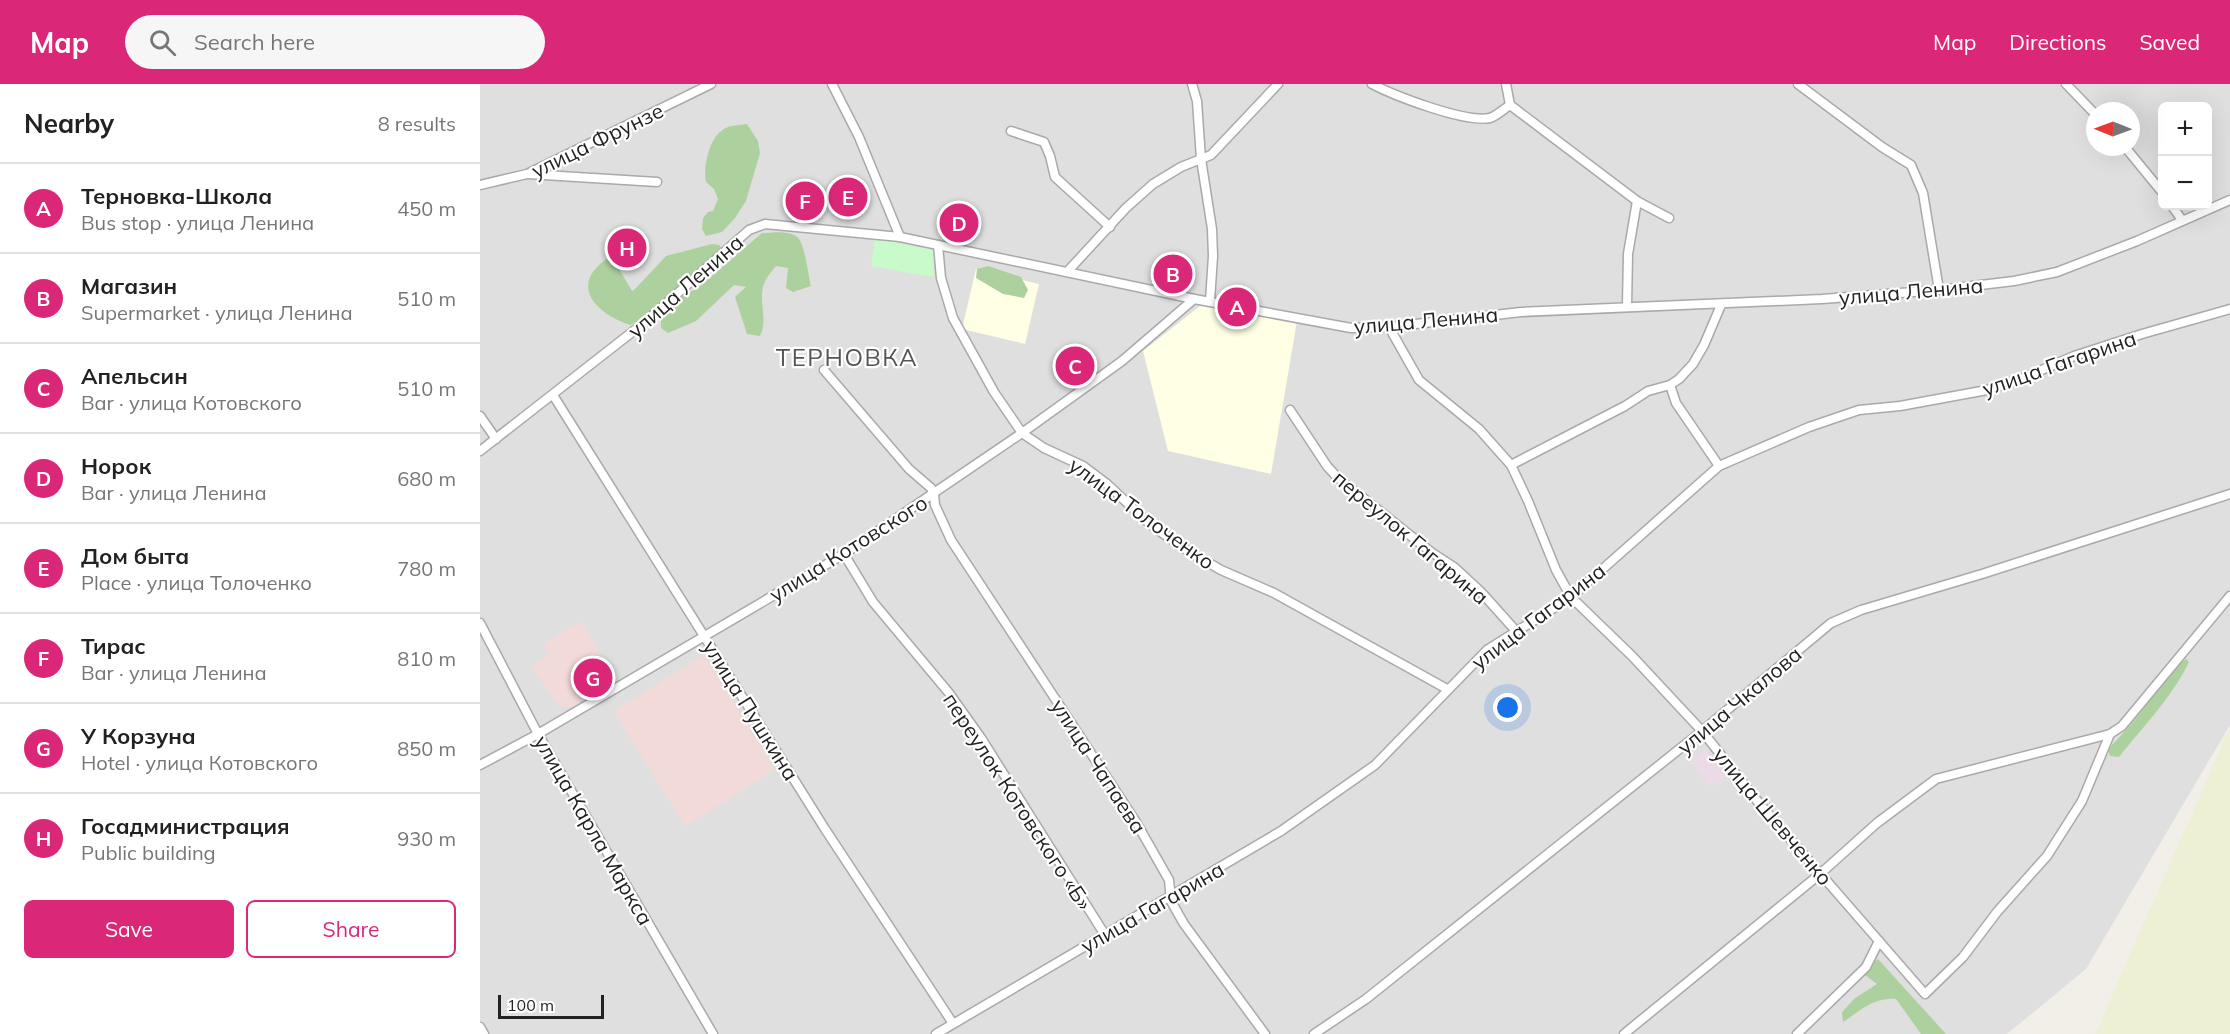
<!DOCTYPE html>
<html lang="en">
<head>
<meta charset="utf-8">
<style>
  :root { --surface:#fff; --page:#f6f6f6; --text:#222; --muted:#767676; --line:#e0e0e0; --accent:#db2777 }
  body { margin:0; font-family:Mulish,sans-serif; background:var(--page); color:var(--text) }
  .controls { position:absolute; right:18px; top:18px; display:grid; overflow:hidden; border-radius:9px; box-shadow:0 6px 24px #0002 }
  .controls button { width:54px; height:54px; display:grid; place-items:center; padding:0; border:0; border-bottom:2px solid var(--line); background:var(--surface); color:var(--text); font:30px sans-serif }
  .compass { position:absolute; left:1606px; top:18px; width:54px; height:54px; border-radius:50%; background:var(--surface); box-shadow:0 6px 24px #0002; rotate:271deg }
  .scale { position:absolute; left:18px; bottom:15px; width:106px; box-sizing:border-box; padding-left:6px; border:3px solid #222; border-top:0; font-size:16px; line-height:21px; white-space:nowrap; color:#222; -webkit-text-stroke:4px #fff; paint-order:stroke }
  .you { position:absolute; left:1028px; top:624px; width:21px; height:21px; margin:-15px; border:4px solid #fff; border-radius:50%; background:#1a73e8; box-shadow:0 0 0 9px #1a73e833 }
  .badge { display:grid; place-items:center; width:39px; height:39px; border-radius:50%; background:var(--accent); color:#fff; font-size:20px; font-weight:700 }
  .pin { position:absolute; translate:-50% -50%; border:3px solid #fff; box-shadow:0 2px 6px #0006 }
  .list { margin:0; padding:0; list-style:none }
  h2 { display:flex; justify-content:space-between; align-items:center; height:78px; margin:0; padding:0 24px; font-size:26px }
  h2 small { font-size:20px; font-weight:400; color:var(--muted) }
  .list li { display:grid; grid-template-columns:39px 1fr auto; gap:18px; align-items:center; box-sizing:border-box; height:90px; padding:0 24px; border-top:2px solid var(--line) }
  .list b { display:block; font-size:22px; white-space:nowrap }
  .list p { margin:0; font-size:20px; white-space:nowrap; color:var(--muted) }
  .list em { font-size:20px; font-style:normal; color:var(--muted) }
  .actions { display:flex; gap:12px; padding:18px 24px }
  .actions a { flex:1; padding:14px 0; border:2px solid var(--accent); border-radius:9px; text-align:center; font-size:21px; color:var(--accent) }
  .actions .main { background:var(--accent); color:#fff }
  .icon { flex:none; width:33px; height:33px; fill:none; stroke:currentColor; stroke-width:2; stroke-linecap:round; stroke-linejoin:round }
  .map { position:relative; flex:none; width:1750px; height:950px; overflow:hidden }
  header { display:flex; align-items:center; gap:36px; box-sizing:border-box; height:84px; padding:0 30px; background:var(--accent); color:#fff }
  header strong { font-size:28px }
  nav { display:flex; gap:33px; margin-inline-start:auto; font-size:21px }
  .search { width:420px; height:54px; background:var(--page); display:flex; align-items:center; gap:15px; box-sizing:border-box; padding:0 21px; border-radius:33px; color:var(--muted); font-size:22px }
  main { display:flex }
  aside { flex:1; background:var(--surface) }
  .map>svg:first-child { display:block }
  .residential { fill:#e0dfdf; fill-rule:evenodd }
  .commercial { fill:#f2dad9 }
  .industrial { fill:#ebdbe8 }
  .education { fill:#ffffe5 }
  .farmland { fill:#eef0d5 }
  .forest { fill:#add19e }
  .park { fill:#c8facc }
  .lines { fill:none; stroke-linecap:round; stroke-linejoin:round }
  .minor-casing { stroke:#a9a9a9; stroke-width:11 }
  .minor { stroke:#fff; stroke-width:8 }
  .labels { text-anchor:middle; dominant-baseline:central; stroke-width:4.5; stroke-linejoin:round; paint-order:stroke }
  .street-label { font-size:21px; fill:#222; stroke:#fff }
  .quarter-label { font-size:24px; letter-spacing:1.5px; fill:#555; stroke:#fff }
</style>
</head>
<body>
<header>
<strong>Map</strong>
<div class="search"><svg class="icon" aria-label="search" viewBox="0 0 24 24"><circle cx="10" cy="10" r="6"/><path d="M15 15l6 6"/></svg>Search here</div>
<nav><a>Map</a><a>Directions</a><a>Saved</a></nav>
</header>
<main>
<aside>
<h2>Nearby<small>8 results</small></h2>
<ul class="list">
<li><span class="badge">A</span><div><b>Терновка-Школа</b><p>Bus stop · улица Ленина</p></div><em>450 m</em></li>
<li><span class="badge">B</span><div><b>Магазин</b><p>Supermarket · улица Ленина</p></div><em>510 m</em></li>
<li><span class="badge">C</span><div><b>Апельсин</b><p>Bar · улица Котовского</p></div><em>510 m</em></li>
<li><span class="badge">D</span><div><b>Норок</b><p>Bar · улица Ленина</p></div><em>680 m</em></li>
<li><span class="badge">E</span><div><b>Дом быта</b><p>Place · улица Толоченко</p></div><em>780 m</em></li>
<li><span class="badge">F</span><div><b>Тирас</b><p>Bar · улица Ленина</p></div><em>810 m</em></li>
<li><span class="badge">G</span><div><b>У Корзуна</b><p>Hotel · улица Котовского</p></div><em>850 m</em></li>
<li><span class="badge">H</span><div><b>Госадминистрация</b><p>Public building</p></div><em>930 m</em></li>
</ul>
<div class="actions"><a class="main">Save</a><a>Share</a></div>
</aside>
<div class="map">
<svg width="1750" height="950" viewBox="0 0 1750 950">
  <rect width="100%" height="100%" fill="#f2efe9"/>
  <path class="residential" d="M0 0H1750V641L1606 885 1527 950H0ZM1682 22H1728V122H1682ZM1615 27H1651V63H1615Z"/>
  <g class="commercial">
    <path d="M102 537 134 598 91 623 79 622 51 582 69 571 64 560Z"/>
    <path d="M224 571 295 686 205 742 134 627Z"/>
  </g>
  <path class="industrial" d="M1227 664 1247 691 1231 704 1210 677Z"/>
  <g class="education">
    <path d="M496 185 559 200 545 260 482 245Z"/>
    <path d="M720 222 817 237 791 390 688 367 663 267Z"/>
  </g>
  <path class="farmland" d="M1750 643V950H1615Z"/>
  <g class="forest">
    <path d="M267 40 278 57 280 69 266 117 255 134 242 148 226 152 222 145 223 134 228 128 233 127 238 115 234 105 226 98C223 82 229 54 244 45 249 41 261 41 267 40Z"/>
    <path d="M282 149C292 149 307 146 316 152 325 157 328 191 331 202L313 208 306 204 308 184 296 182C291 188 285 195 283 203 279 220 288 236 280 252L267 250 255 213 266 203 254 201 216 237 188 249 181 244V236L202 212 218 204Z"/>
    <path d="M232 160 239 161 242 165 162 235 150 241C115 229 88 201 128 174L137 175 139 185 152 207 155 205 186 172Z"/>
    <path d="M508 182 541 193 548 206 544 214 523 210 496 194 497 185Z"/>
    <path d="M1706 575 1709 578C1692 613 1663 643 1639 673L1630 672 1628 666C1633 659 1639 654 1644 648 1666 625 1681 595 1706 575Z"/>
    <path d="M1398 875 1466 950H1441L1416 915C1394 913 1380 927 1363 938L1362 928 1375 914 1397 900 1385 891 1390 880Z"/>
  </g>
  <path class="park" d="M395 154 454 166 453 193 391 182Z"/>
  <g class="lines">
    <defs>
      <g id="minor">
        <path d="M352 0 379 53 420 153"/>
        <path d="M712 0 717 17 721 75 732 145 733 172 730 217"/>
        <path d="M892 0C915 12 985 39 1010 34 1016 32 1024 25 1030 21"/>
        <path d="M1026 0 1030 21 1157 117 1148 170 1147 222"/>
        <path d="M1318 0 1402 63 1431 81 1443 109 1459 206"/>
        <path d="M1586 0 1615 30"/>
        <path d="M531 47 564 58 570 72 575 93 630 143"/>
        <path d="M1645 63 1682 108"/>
        <path d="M48 90 177 98"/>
        <path d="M0 101 47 90 231 0"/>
        <path d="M1157 117 1189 134"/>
        <path d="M1692 122 1702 136"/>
        <path d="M458 161 461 194 473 234 514 308 542 349 564 364 603 382 627 400 671 441 705 465 741 486 794 509 967 605"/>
        <path d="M587 188 646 124 673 100 701 83 731 71 798 0"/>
        <path d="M909 243 939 296 999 345 1031 381 1048 417 1076 486 1091 513 1152 572 1222 647 1279 719 1445 910 1483 873 1517 828 1567 772 1602 717 1630 650"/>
        <path d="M344 286 429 385 451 404 454 411 455 421 471 456 656 738 689 796 691 817 704 840 785 950"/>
        <path d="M1190 301 1196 319 1239 382"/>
        <path d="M73 311 345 745 472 938"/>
        <path d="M810 326 847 382 857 393 951 468 974 483 1001 508 1036 547"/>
        <path d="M0 332 16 355"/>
        <path d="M0 367 165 238 269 146 285 140 420 153 714 215 871 244 909 243 1041 228 1342 215 1459 206 1534 197 1577 188 1657 157 1750 116"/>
        <path d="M1031 381 1145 322 1168 307 1190 301 1199 295 1213 280 1224 261 1241 221"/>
        <path d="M364 470 393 518 469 609 501 654 625 851"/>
        <path d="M0 539 58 650 233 950"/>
        <path d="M0 681 58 650 364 470 542 349 642 277 714 215"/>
        <path d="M0 943 4 950"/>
        <path d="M456 950 801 747 895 681 1007 566 1091 513 1239 382 1329 343 1379 326 1420 322 1507 306 1541 295 1594 272 1662 250 1750 225"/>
        <path d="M834 950 886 915 1222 647 1351 539 1381 526 1502 490 1750 410"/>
        <path d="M1144 950 1340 790 1397 739 1456 695 1630 650 1642 642 1750 512"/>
        <path d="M1317 950 1386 883 1399 857"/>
      </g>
    </defs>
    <use href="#minor" class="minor-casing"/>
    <use href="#minor" class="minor"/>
  </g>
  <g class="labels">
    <g class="street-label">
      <text transform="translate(117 56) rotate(-26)">улица Фрунзе</text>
      <text transform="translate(205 202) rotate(-41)">улица Ленина</text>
      <text transform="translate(1431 207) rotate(-5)">улица Ленина</text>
      <text transform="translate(946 236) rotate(-5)">улица Ленина</text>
      <text transform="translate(1579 279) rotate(-19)">улица Гагарина</text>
      <text transform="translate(662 429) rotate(36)">улица Толоченко</text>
      <text transform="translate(931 453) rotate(40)">переулок Гагарина</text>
      <text transform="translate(368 464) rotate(-32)">улица Котовского</text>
      <text transform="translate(1058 532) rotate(-37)">улица Гагарина</text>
      <text transform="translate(1259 616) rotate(-40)">улица Чкалова</text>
      <text transform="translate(271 626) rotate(58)">улица Пушкина</text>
      <text transform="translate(619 682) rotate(57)">улица Чапаева</text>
      <text transform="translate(538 717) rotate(57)">переулок Котовского «Б»</text>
      <text transform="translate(1293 732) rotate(50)">улица Шевченко</text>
      <text transform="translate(114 746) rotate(60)">улица Карла Маркса</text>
      <text transform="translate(672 823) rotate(-30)">улица Гагарина</text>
    </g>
    <g class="quarter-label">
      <text x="367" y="273">ТЕРНОВКА</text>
    </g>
  </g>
</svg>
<div class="controls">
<button>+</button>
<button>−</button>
</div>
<svg class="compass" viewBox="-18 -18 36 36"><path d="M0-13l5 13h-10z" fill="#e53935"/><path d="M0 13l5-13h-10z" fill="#767676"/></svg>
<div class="scale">100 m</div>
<div class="you"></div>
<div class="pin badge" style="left:757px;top:223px">A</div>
<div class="pin badge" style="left:693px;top:190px">B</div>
<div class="pin badge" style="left:595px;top:282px">C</div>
<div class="pin badge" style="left:479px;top:139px">D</div>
<div class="pin badge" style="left:368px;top:113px">E</div>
<div class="pin badge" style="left:325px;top:117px">F</div>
<div class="pin badge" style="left:113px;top:594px">G</div>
<div class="pin badge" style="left:147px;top:164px">H</div>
</div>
</main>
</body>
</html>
